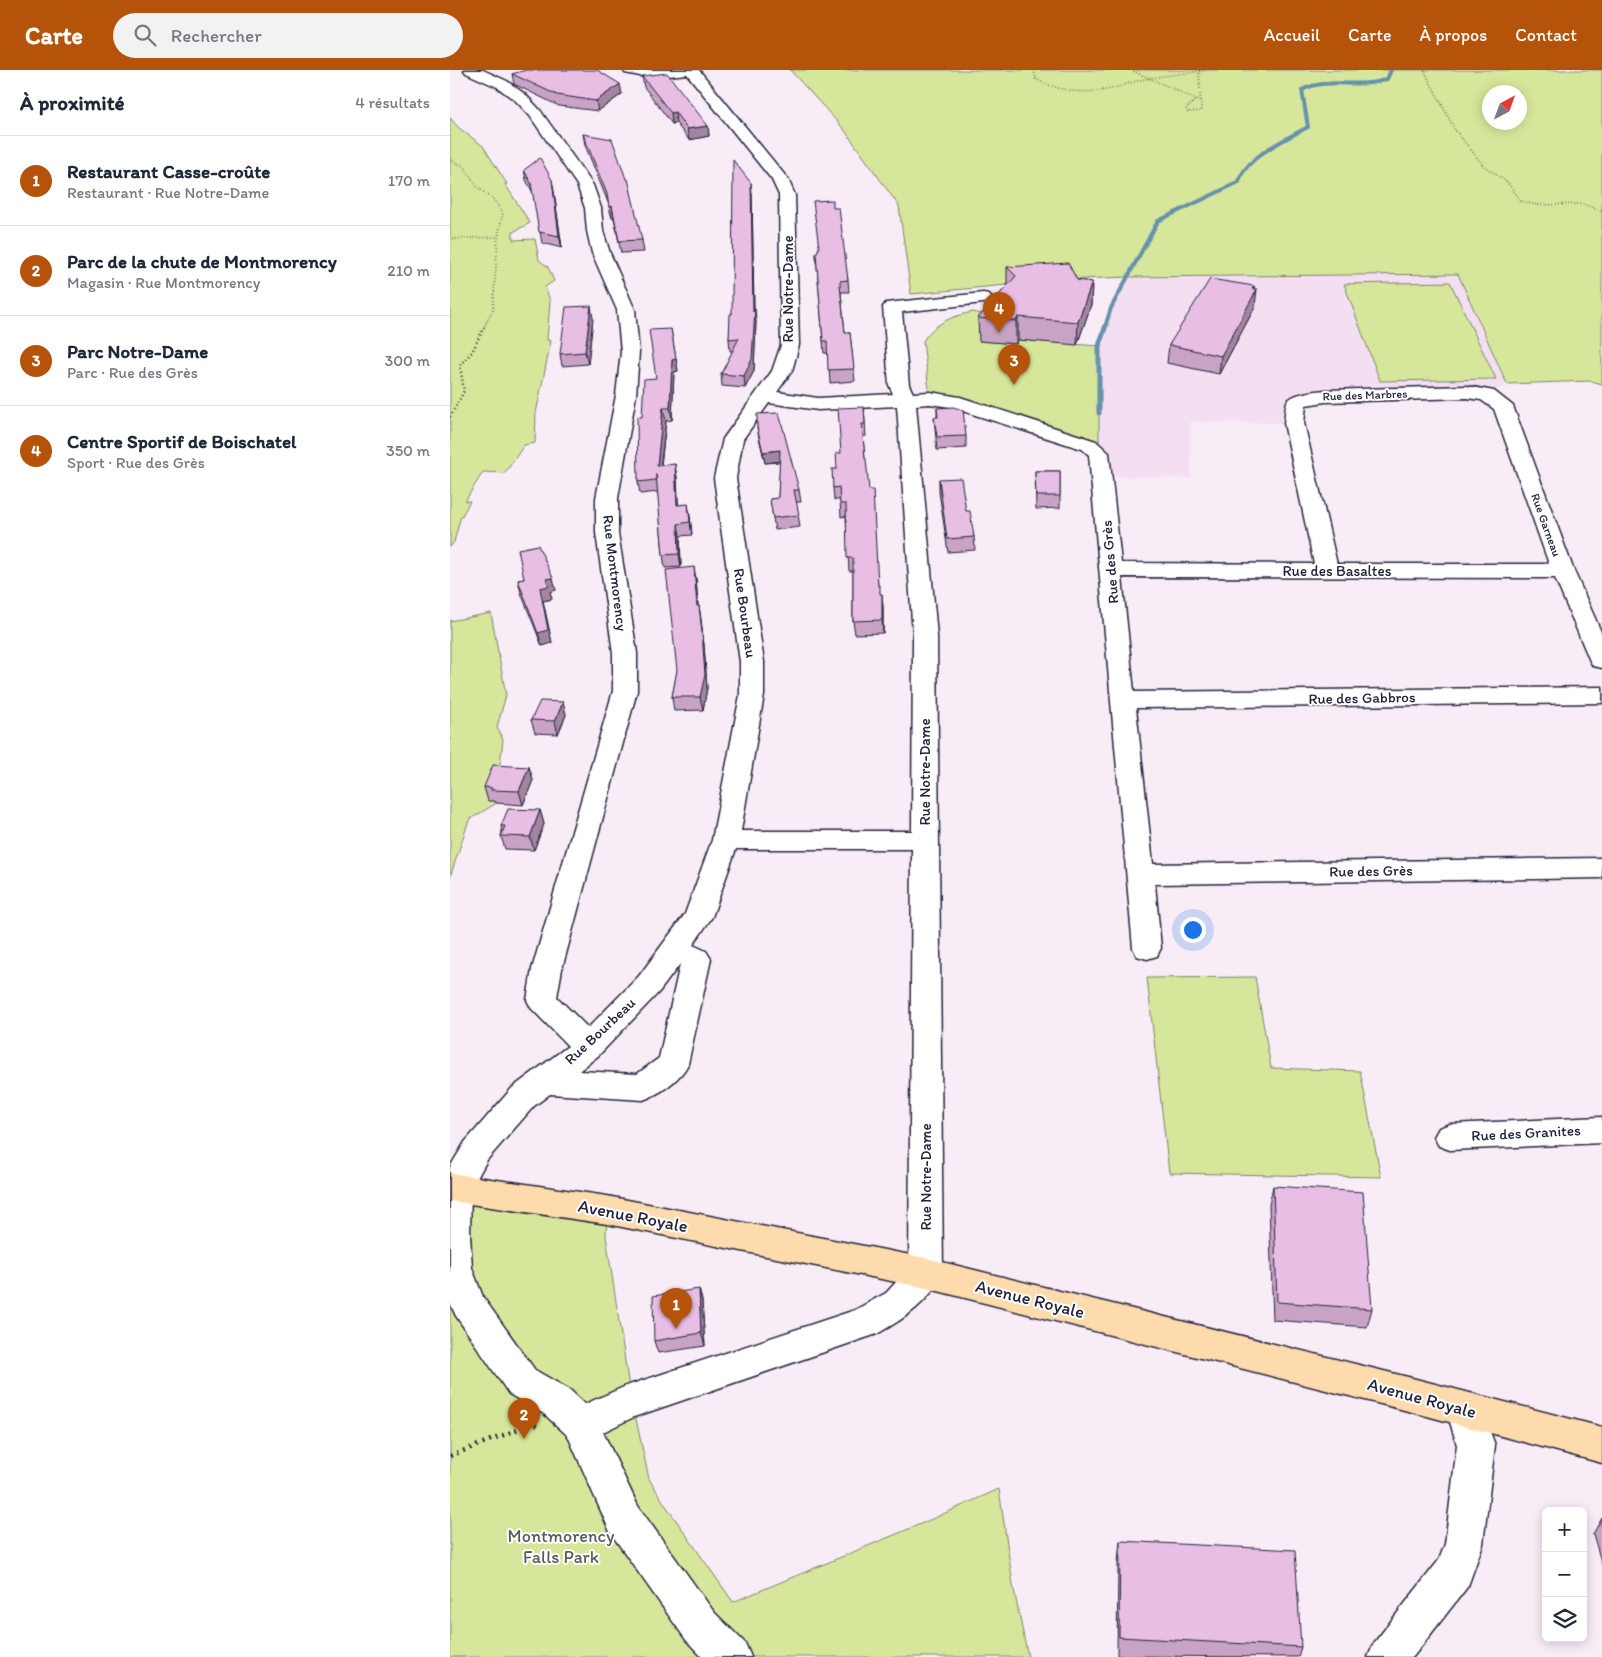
<!DOCTYPE html>
<html lang="fr">
<head>
<meta charset="utf-8">
<style>
  :root { --surface:#fff; --page:#f2f2f3; --text:#1f2937; --muted:#747a83; --line:#e0e1e3; --accent:#b45309 }
  body { margin:0; font-family:Itim,sans-serif; background:var(--page); color:var(--text) }
  .controls { position:absolute; right:15px; bottom:15px; display:grid; overflow:hidden; border-radius:8px; box-shadow:0 2px 12px #0003 }
  .controls button { width:45px; height:45px; display:grid; place-items:center; padding:0; border:0; border-bottom:1px solid var(--line); background:var(--surface); color:var(--text); font:25px sans-serif }
  .compass { position:absolute; left:1032px; top:15px; width:45px; height:45px; border-radius:50%; background:var(--surface); box-shadow:0 2px 12px #0003; rotate:41deg }
  .you { position:absolute; left:742px; top:859px; width:18px; height:18px; margin:-12px; border:4px solid #fff; border-radius:50%; background:#1a73e8; box-shadow:0 0 0 8px #1a73e833 }
  .badge { display:grid; place-items:center; width:32px; height:32px; border-radius:50%; background:var(--accent); color:#fff; font-size:16px; font-weight:700 }
  .pin { position:absolute; translate:-50% -41px; filter:drop-shadow(0 1px 2px #0008) }
  .pin::after { content:''; position:absolute; top:26px; width:18px; height:15px; background:inherit; clip-path:polygon(0 0,100% 0,50% 100%) }
  .list { margin:0; padding:0; list-style:none }
  h2 { display:flex; justify-content:space-between; align-items:center; height:65px; margin:0; padding:0 20px; font-size:21px }
  h2 small { font-size:16px; font-weight:400; color:var(--muted) }
  .list li { display:grid; grid-template-columns:32px 1fr auto; gap:15px; align-items:center; box-sizing:border-box; height:90px; padding:0 20px; border-top:1px solid var(--line) }
  .list b { display:block; font-size:19px; white-space:nowrap }
  .list p { margin:0; font-size:16px; white-space:nowrap; color:var(--muted) }
  .list em { font-size:16px; font-style:normal; color:var(--muted) }
  .icon { flex:none; width:28px; height:28px; fill:none; stroke:currentColor; stroke-width:2; stroke-linecap:round; stroke-linejoin:round }
  .map { position:relative; flex:none; width:1152px; height:1587px; overflow:hidden }
  header { display:flex; align-items:center; gap:30px; box-sizing:border-box; height:70px; padding:0 25px; background:var(--accent); color:#fff }
  header strong { font-size:24px }
  nav { display:flex; gap:28px; margin-inline-start:auto; font-size:18px }
  .search { width:350px; height:45px; background:var(--page); display:flex; align-items:center; gap:12px; box-sizing:border-box; padding:0 18px; border-radius:28px; color:var(--muted); font-size:19px }
  main { display:flex }
  aside { flex:1; background:var(--surface) }
  .map>svg:first-child { display:block }
  .built { fill:#f3def2 }
  .green { fill:#d6e79b; stroke:#7c846b; fill-rule:evenodd }
  .lines { fill:none; stroke-linecap:round; stroke-linejoin:round }
  .stream-far1 { stroke:#6692ab; stroke-width:4 }
  .stream { stroke:#6692ab; stroke-width:5 }
  .minor-casing { stroke:#22223b; stroke-width:3 }
  .major-casing { stroke:#22223b; stroke-width:3 }
  .path-far2 { stroke:#22223b; stroke-width:2; stroke-dasharray:0.5 2.5; stroke-linecap:butt }
  .path-far1 { stroke:#22223b; stroke-width:2.5; stroke-dasharray:1 3; stroke-linecap:butt }
  .path { stroke:#22223b; stroke-width:4.5; stroke-dasharray:2 5; stroke-linecap:butt }
  .minor { fill:#fff; fill-rule:evenodd }
  .major { fill:#fedbac; fill-rule:evenodd }
  .wall { fill:#c8a3c5; stroke:#22223b }
  .shaded-wall { fill:#a285a0; stroke:#22223b }
  .building { fill:#e8bee5; stroke:#22223b }
  .labels { text-anchor:middle; dominant-baseline:central; stroke-width:4; stroke-linejoin:round; paint-order:stroke }
  .far-street-label { font-size:12px; fill:#22223b; stroke:#fff }
  .street-label { font-size:15px; fill:#22223b; stroke:#fff }
  .near-street-label { font-size:18px; fill:#22223b; stroke:#fff }
  .near-park-label { font-size:18px; fill:#585d58; stroke:#fff }
</style>
</head>
<body>
<header>
<strong>Carte</strong>
<div class="search"><svg class="icon" aria-label="search" viewBox="0 0 24 24"><circle cx="10" cy="10" r="6"/><path d="M15 15l6 6"/></svg>Rechercher</div>
<nav><a>Accueil</a><a>Carte</a><a>À propos</a><a>Contact</a></nav>
</header>
<main>
<aside>
<h2>À proximité<small>4 résultats</small></h2>
<ul class="list">
<li><span class="badge">1</span><div><b>Restaurant Casse-croûte</b><p>Restaurant · Rue Notre-Dame</p></div><em>170 m</em></li>
<li><span class="badge">2</span><div><b>Parc de la chute de Montmorency</b><p>Magasin · Rue Montmorency</p></div><em>210 m</em></li>
<li><span class="badge">3</span><div><b>Parc Notre-Dame</b><p>Parc · Rue des Grès</p></div><em>300 m</em></li>
<li><span class="badge">4</span><div><b>Centre Sportif de Boischatel</b><p>Sport · Rue des Grès</p></div><em>350 m</em></li>
</ul>
</aside>
<div class="map">
<svg width="1152" height="1587" viewBox="0 0 1152 1587">
  <rect width="100%" height="100%" fill="#f8ecf7"/>
  <filter id="ink" filterUnits="userSpaceOnUse"><feTurbulence type="fractalNoise" baseFrequency=".02" numOctaves="2"/><feDisplacementMap in="SourceGraphic" scale="10" xChannelSelector="R" yChannelSelector="G"/><feConvolveMatrix kernelMatrix="1 2 1 2 8 2 1 2 1" color-interpolation-filters="sRGB"/></filter>
  <g filter="url(#ink)">
    <path class="built" d="M1008 204 1057 314 1037 325 847 332 844 353 740 352 741 408 651 406 649 383V276L661 238 678 207Z"/>
    <g class="green">
      <path d="M340 0H1152V314L1141 311 1057 314 1008 204 678 207 609 210 461 224 449 136 393 58ZM1040 22H1070V52H1040Z"/>
      <path d="M0 48 9 58 33 76 57 114H55L80 153 63 162V170L85 169 89 190 98 197 104 211 95 217 100 230 97 270 101 271 86 343 85 373 74 375 55 403 33 402 15 431H20L10 449 4 472 0 477Z"/>
      <path d="M1000 212 1046 309 930 311 894 214Z"/>
      <path d="M523 242 549 248 530 271 566 274 568 270 649 276V383L632 363 639 375 480 328 473 271C484 253 503 246 523 242Z"/>
      <path d="M41 543 56 625 47 657 53 670 45 734 19 750 0 807V551Z"/>
      <path d="M805 907 821 998 910 1001 931 1107 719 1103 697 908Z"/>
      <path d="M0 1117 157 1140 156 1166 179 1317 199 1409 216 1436 283 1532 473 1453 549 1419 563 1515 578 1587H0Z"/>
    </g>
    <g class="lines">
      <path class="stream-far1" d="M655 257 661 238 708 151 789 112C794 88 837 68 858 57L852 20C880 6 909 20 937 9L941 0"/>
      <path class="stream" d="M649 343V276L656 255"/>
      <defs>
        <g id="minor">
          <path d="M14 0H33L57 11 76 25 90 40 143 115 151 138 153 161 160 183 185 240 189 282 186 325 168 428V463L187 583V621L112 899 107 927 138 958 189 906 235 844 262 770 290 625V592L264 408 273 369 322 301 331 275 329 125 322 110 237 4 200 8 175 3 173 0H249L338 109 345 125 349 275 342 301 327 322 368 328 443 324 439 315 433 237 436 233 533 223 539 224 542 228 539 232 533 233 452 242 459 315 463 323 480 322 510 327 646 371 659 383 671 493 864 494 834 353C835 347 835 338 837 332 841 323 866 321 875 320L1017 316 1044 321 1063 336 1124 501 1152 564V598L1143 596 1140 591 1105 508 672 507 684 622 1152 617V633L686 638 703 794 1152 788V808L705 814 711 878 707 886 697 889 687 886 683 878 639 385 632 379 500 337 480 334 466 335 487 566 493 1203C479 1233 455 1248 427 1264L184 1347 153 1362 188 1436 264 1542 295 1573 301 1587H252L236 1570 160 1462 118 1366 94 1344 59 1324 6 1246 0 1233V1097L15 1072 62 1018 118 976 81 938 77 930 82 899 163 621V583L146 463V428L166 325 171 282 167 240 142 183 137 161 135 138 127 115 80 46 66 31 47 17 16 3ZM1017 328 1031 330 1044 339 1099 494H887L854 353 856 335 875 332ZM319 333 368 340 447 336 463 566 462 761H291L314 625V592L286 408 293 369ZM286 779H462L459 1198 436 1223 405 1240 176 1316 135 1334 120 1320 85 1300 33 1227 22 1198 20 1164 21 1119 37 1090 84 1036 100 1024 193 1030C210 1024 230 1010 238 994L261 889 256 881 243 875 262 847ZM230 894 209 988 187 1004 129 1001 149 985 209 922Z"/>
          <path d="M1152 1047V1073L1000 1080 989 1076 984 1067 989 1058 1000 1054Z"/>
          <path d="M1014 1322 1027 1327 1045 1375 1033 1474 1018 1516 963 1587H918L924 1573 989 1490 995 1474 1007 1375 996 1339 1001 1327Z"/>
        </g>
        <path id="major" d="M0 1103 157 1126 476 1188 962 1308 1152 1357V1393L962 1342 476 1218 157 1154 0 1131Z"/>
      </defs>
      <use href="#minor" class="minor-casing"/>
      <use href="#major" class="major-casing"/>
      <g class="path-far2">
        <path d="M584 0 586 9C610 22 638 25 665 18 675 15 684 11 695 9 715 5 736 4 756 0"/>
        <path d="M681 0 750 31"/>
        <path d="M974 0 1005 60 1033 95 1058 113 1071 131 1087 135 1132 134 1152 141"/>
        <path d="M747 29 736 39 738 42 751 41 749 0"/>
        <path d="M0 90 14 96 27 117 44 130 53 143 48 167 43 239 34 257"/>
        <path d="M0 169 48 167"/>
      </g>
      <path class="path-far1" d="M0 347 14 321 10 295 22 282 35 255"/>
      <path class="path" d="M0 1386 79 1355H88"/>
      <use href="#minor" class="minor"/>
      <use href="#major" class="major"/>
    </g>
    <g class="wall">
      <path d="M62 4 172 24 148 41 109 36 64 14Z"/>
      <path d="M192 6 258 56 259 66 239 70 226 53 222 54 194 17Z"/>
      <path d="M133 64 192 170 194 182 171 183 164 148H162L159 135 135 75Z"/>
      <path d="M74 100 102 110 112 178 92 173 83 123 76 110Z"/>
      <path d="M302 124 304 240 306 251 304 301 295 318 272 316 271 304 283 281H280L279 269 282 244Z"/>
      <path d="M383 138 398 210 399 222H391L395 263H400L405 311 380 313 378 283H374L366 184 369 178Z"/>
      <path d="M557 197 627 210 642 212 641 235 627 275 568 270 566 274 529 271 528 248 557 216Z"/>
      <path d="M804 216 805 237 769 304 717 293 719 275Z"/>
      <path d="M143 248 138 294 112 296 110 284Z"/>
      <path d="M221 259 228 301 224 302 222 350 216 351 211 396 227 407 228 435 240 446 242 465 230 466 231 497 215 498 213 485 208 422 190 424 188 412 192 347 206 308Z"/>
      <path d="M414 337 416 366 413 367 415 389 428 516 433 537V563L405 564 403 551V501H399L396 446 391 447 390 430H384L383 418 391 383Z"/>
      <path d="M487 338 516 366V378L487 380 484 347H487Z"/>
      <path d="M307 357 349 420 351 432H346L350 457 325 460 320 429 328 428 330 392 315 393 309 368Z"/>
      <path d="M585 401H610V438L586 439Z"/>
      <path d="M489 409 516 441 524 467 525 480 498 482 489 422Z"/>
      <path d="M74 509 106 520 100 522 102 529 93 531 102 573 92 576 71 523 68 510Z"/>
      <path d="M246 509 248 536H249L251 549 254 575 257 618 253 640 224 641 222 627Z"/>
      <path d="M113 632 116 645 108 664 85 663 81 650Z"/>
      <path d="M79 697 83 710 73 735 46 733 45 731H38L34 717Z"/>
      <path d="M90 740 94 754 84 780 55 779 51 766 52 762 51 756Z"/>
      <path d="M823 1116 922 1239 917 1257 823 1250 819 1135Z"/>
      <path d="M249 1219 252 1231 255 1276 208 1283 204 1271Z"/>
      <path d="M1152 1448V1495L1143 1464Z"/>
      <path d="M670 1471 851 1577 848 1587 667 1586 668 1492Z"/>
    </g>
    <g class="shaded-wall">
      <path d="M170 14 172 24 148 41 146 31Z"/>
      <path d="M225 42 226 53 222 54 221 43Z"/>
      <path d="M258 56 259 66 239 70 237 59Z"/>
      <path d="M102 110 104 121 112 178 109 166Z"/>
      <path d="M301 113 302 124 304 245 305 239 306 251 304 301 295 318 294 306Z"/>
      <path d="M162 136 164 148H162L159 137Z"/>
      <path d="M642 212 641 235 627 275 628 252Z"/>
      <path d="M804 216 803 227 807 219 805 237 769 304 771 286Z"/>
      <path d="M141 236 143 248 138 294 135 282Z"/>
      <path d="M568 247V270L566 274V251Z"/>
      <path d="M226 289 228 301 224 302 222 350 220 338 222 290Z"/>
      <path d="M213 338 216 351 209 408 207 396Z"/>
      <path d="M330 380 331 391 315 393 313 382Z"/>
      <path d="M225 394 227 407 229 447 227 435Z"/>
      <path d="M238 434 240 446 242 465 240 452Z"/>
      <path d="M228 454 230 466 231 497 229 484Z"/>
      <path d="M244 497 246 509 249 549 247 536Z"/>
      <path d="M103 508 106 520 100 522 102 529 93 531 102 573 92 576 88 563 90 518 96 509Z"/>
      <path d="M432 524 433 537V563L432 550Z"/>
      <path d="M249 536 254 575 257 618 253 640 250 627Z"/>
      <path d="M113 632 116 645 108 664 105 651Z"/>
      <path d="M79 697 83 710 73 735 69 721Z"/>
      <path d="M90 740 94 754 84 780 80 767Z"/>
      <path d="M249 1219 252 1231 255 1276 251 1263Z"/>
    </g>
    <g class="building">
      <path d="M76 0H147L170 14 146 31 107 25 62 4Z"/>
      <path d="M217 3 258 56 237 59 225 42 221 43 192 6Z"/>
      <path d="M133 64 162 69 176 109H178L192 170 169 171 162 136 159 137 157 124Z"/>
      <path d="M90 88 102 110 109 166 89 162 81 113 74 100Z"/>
      <path d="M283 90 301 113 303 242 305 239 302 289 294 306 271 304 289 268 279 269 280 244H282Z"/>
      <path d="M383 130V138H389L398 210 390 211V215L395 263H400L404 299 378 300 377 271H373L366 184 369 178 363 131Z"/>
      <path d="M618 193 627 210 642 212 628 252 568 247 566 251 528 248 566 206 557 197Z"/>
      <path d="M760 209 804 216 802 219H807L771 286 719 275Z"/>
      <path d="M141 236 135 282 110 284 116 237Z"/>
      <path d="M221 259 226 289 222 290 220 338H213L207 396 225 394 227 435 238 434 240 452 228 454 229 484 213 485 206 404V410L188 412 187 347H192L194 309 206 308 199 260Z"/>
      <path d="M414 337 415 354H412L415 389H416L419 420H423L428 516H430V524H432V550L403 551V488H397L396 434H390L389 417 383 418 382 399H387L386 383H391L388 338Z"/>
      <path d="M503 337 513 340 516 366 487 367 484 347H488L487 338Z"/>
      <path d="M329 343 349 420H344L349 445 323 448 320 429 328 428 330 380 313 382 307 357V344Z"/>
      <path d="M585 401H610V426H586Z"/>
      <path d="M511 408 516 441H520L524 467 497 469 489 409Z"/>
      <path d="M88 475 103 508 96 509 99 516 90 518 98 560 88 563 68 510 74 509 68 479Z"/>
      <path d="M244 497 247 536H249L252 562 255 605 250 627H222L227 600 216 500Z"/>
      <path d="M90 631 113 632 105 651 81 650Z"/>
      <path d="M43 695 79 697 69 721 41 720 42 718 34 717Z"/>
      <path d="M58 739 90 740 80 767 51 766 55 756H51Z"/>
      <path d="M823 1116 913 1122 922 1239 827 1232Z"/>
      <path d="M249 1219 251 1263 204 1271 203 1226Z"/>
      <path d="M670 1471 845 1480 851 1577 669 1567Z"/>
    </g>
  </g>
  <g class="labels">
    <g class="far-street-label">
      <text transform="translate(915 325) rotate(-2)">Rue des Marbres</text>
      <text transform="translate(1096 455) rotate(70)">Rue Garneau</text>
    </g>
    <g class="street-label">
      <text transform="translate(338 219) rotate(-90)">Rue Notre-Dame</text>
      <text transform="translate(660 492) rotate(-95)">Rue des Grès</text>
      <text x="887" y="501">Rue des Basaltes</text>
      <text transform="translate(165 503) rotate(83)">Rue Montmorency</text>
      <text transform="translate(295 543) rotate(82)">Rue Bourbeau</text>
      <text transform="translate(912 628) rotate(-1)">Rue des Gabbros</text>
      <text transform="translate(475 702) rotate(-90)">Rue Notre-Dame</text>
      <text transform="translate(921 801) rotate(-1)">Rue des Grès</text>
      <text transform="translate(150 961) rotate(-43)">Rue Bourbeau</text>
      <text transform="translate(1076 1063) rotate(-3)">Rue des Granites</text>
      <text transform="translate(476 1107) rotate(-90)">Rue Notre-Dame</text>
    </g>
    <g class="near-street-label">
      <text transform="translate(183 1146) rotate(11)">Avenue Royale</text>
      <text transform="translate(580 1229) rotate(14)">Avenue Royale</text>
      <text transform="translate(972 1328) rotate(15)">Avenue Royale</text>
    </g>
    <g class="near-park-label">
      <text x="111" y="1466">Montmorency<tspan x="111" dy="21">Falls Park</tspan></text>
    </g>
  </g>
</svg>
<div class="controls">
<button>+</button>
<button>−</button>
<button><svg class="icon" aria-label="layers" viewBox="0 0 24 24"><path d="M12 4l9 5-9 5-9-5zM3 14l9 5 9-5"/></svg></button>
</div>
<svg class="compass" viewBox="-18 -18 36 36"><path d="M0-13l5 13h-10z" fill="#e53935"/><path d="M0 13l5-13h-10z" fill="#747a83"/></svg>
<div class="you"></div>
<div class="pin badge" style="left:226px;top:1259px">1</div>
<div class="pin badge" style="left:74px;top:1369px">2</div>
<div class="pin badge" style="left:564px;top:315px">3</div>
<div class="pin badge" style="left:549px;top:263px">4</div>
</div>
</main>
</body>
</html>
